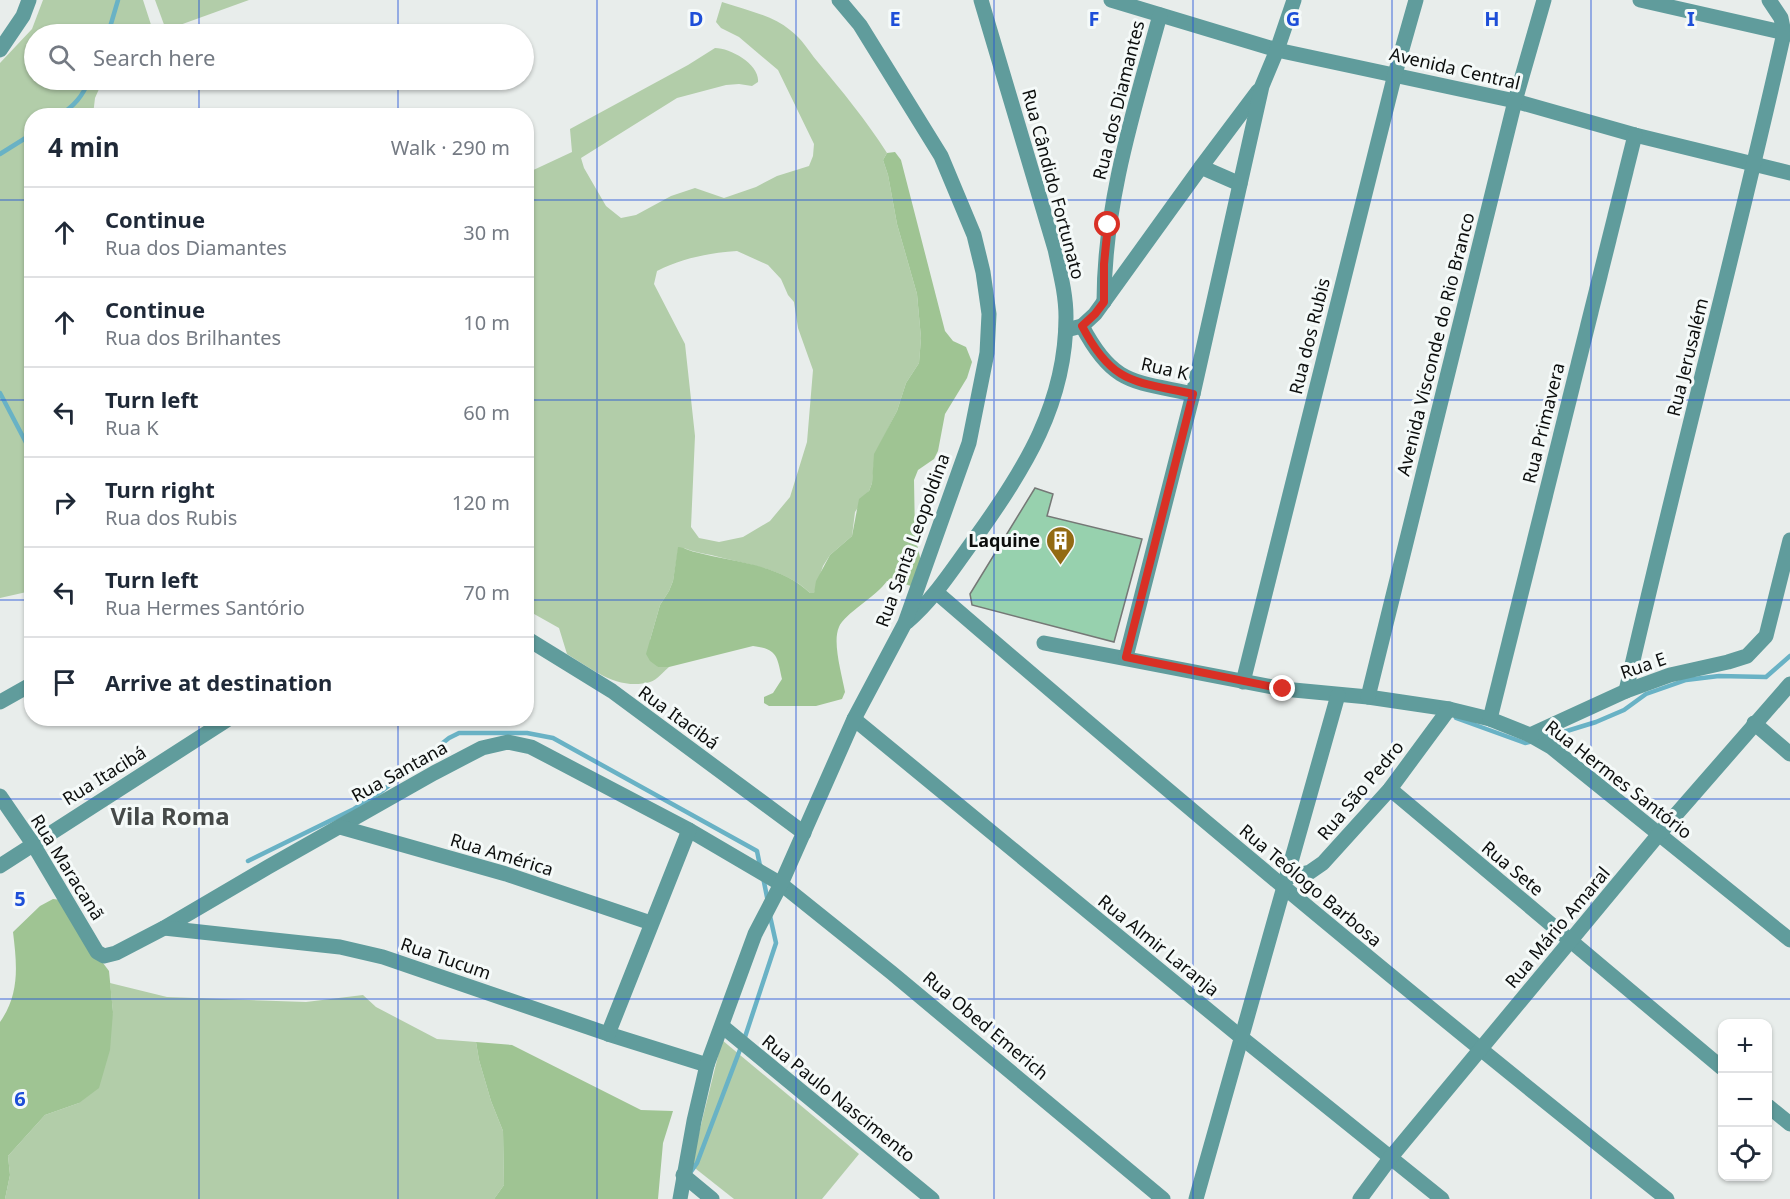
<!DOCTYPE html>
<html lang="en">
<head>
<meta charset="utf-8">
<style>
  :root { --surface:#fff; --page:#f2f2f3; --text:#1f2937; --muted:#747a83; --line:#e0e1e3 }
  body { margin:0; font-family:"Noto Sans",sans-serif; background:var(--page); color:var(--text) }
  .controls { position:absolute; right:18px; bottom:18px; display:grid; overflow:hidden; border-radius:12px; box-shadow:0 2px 4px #0004 }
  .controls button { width:54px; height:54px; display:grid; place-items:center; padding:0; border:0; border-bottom:2px solid var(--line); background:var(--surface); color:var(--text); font:30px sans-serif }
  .stop { position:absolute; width:18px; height:18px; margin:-14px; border:4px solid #d93025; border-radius:50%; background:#fff }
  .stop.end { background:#d93025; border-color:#fff; box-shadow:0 2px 6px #0008 }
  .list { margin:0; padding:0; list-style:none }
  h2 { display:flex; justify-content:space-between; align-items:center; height:78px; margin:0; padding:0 24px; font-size:26px }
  h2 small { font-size:20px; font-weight:400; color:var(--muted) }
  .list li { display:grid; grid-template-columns:39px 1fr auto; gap:18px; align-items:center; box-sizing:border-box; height:90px; padding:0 24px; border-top:2px solid var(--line) }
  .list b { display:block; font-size:22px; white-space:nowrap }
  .list p { margin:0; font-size:20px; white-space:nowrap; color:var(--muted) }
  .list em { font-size:20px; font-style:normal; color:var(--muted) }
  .icon { flex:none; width:33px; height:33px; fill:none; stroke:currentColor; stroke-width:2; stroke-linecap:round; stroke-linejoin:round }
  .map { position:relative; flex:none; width:1790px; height:1199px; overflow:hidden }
  .search { position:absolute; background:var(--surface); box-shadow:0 2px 4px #0004; left:24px; top:24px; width:510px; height:66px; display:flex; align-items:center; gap:15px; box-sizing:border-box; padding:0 21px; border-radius:33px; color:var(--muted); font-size:22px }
  .panel { position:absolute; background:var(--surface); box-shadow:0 2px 4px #0004; left:24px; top:108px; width:510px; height:618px; border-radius:24px }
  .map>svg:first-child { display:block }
  .green { fill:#b2cda9; fill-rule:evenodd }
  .forest { fill:#9fc493 }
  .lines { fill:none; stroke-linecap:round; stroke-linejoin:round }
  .stream { stroke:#69b2c5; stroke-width:4.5 }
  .building { fill:#97d1ae; stroke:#757876; stroke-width:1.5 }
  .minor { stroke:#609c9c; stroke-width:15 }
  .route { stroke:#d93025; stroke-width:8 }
  .grid { fill:none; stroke:#1d4ed8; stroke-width:1.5; stroke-opacity:0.55 }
  .labels { text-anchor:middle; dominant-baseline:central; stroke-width:6; stroke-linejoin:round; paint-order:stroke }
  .street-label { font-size:18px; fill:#0c0e0d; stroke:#f5faf9 }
  .poi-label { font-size:18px; font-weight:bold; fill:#0c0e0d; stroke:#f5faf9; text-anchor:end }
  .district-label { font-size:24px; font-weight:bold; fill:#464a49; stroke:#f5faf9 }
  .grid-label { font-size:20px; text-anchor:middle; font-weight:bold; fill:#1d4ed8; stroke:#f5faf9; stroke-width:6; stroke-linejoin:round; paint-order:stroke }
</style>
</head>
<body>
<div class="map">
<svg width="1790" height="1199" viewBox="0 0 1790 1199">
  <rect width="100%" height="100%" fill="#e8edeb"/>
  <g class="green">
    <path d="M43 0H143L154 34H34V80H103L95 98 93 115 32 116 31 591 0 598V63L32 29Z"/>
    <path d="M155 0H249L166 30Z"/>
    <path d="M722 2C745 10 772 15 790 30 802 39 808 50 817 61 842 91 866 120 887 153L883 160 888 175 897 224 917 294 921 338 919 363 906 383 897 411 875 454 872 483 869 491 855 512 852 536 830 555 823 566 814 593H810C785 568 744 564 711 555 702 553 693 552 684 548L678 551 673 581 669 591 660 605 650 640 658 667H669C664 671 657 680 650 682 618 691 592 669 567 654L559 628 527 610V173L572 152 570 129 688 65 715 48C731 48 760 65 758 82L752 86 739 84 726 85 677 98 581 158 584 168 606 206 621 218 636 215 671 196 695 188 724 198 756 187 777 176 809 166 813 156 814 144 778 70 739 37 721 28 716 22ZM737 251 768 265 781 279 788 295 794 302 798 328 813 370 807 442 790 497 770 521 743 537 719 542 699 538 691 527 695 436 685 344 654 284 657 271C683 258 709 253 737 251Z"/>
    <path d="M110 983 167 997 306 1002 363 995 376 1007 437 1039 476 1042 479 1060 491 1101 503 1131 504 1185 494 1199H5L10 1175 8 1156 45 1115 79 1103 113 1012Z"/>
    <path d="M722 1040 859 1154 822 1199H734L691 1165Z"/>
  </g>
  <g class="forest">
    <path d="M895 152 901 160 945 331 953 341 966 347 972 362 967 378 945 414 938 451 934 459 918 470 914 480 915 536 923 570 914 587 896 581H887C877 596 844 614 839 627 832 642 842 675 845 692L842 699 816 706H769L764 703V697L773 693 782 679C777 657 778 649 753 646L669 667H658L650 661 646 654 660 605 669 591 673 581 678 547C684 547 689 551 695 552 733 562 780 564 810 593H814L816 581 830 555 852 536 859 499 869 491 872 483 874 454 897 411 906 383 919 363 921 338 917 294 897 224 888 175 883 160 887 153Z"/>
    <path d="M53 899 62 900 88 943 109 971 113 1012 110 1050 99 1088 79 1103 45 1115 8 1156 10 1175 5 1199H0V1022C20 994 17 965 13 932L40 906Z"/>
    <path d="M476 1042 512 1045 641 1110 673 1111 663 1143 658 1199H494L504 1185 503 1131 491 1101 479 1060Z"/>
  </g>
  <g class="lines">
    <g class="stream">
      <path d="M108 34 118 0"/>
      <path d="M59 116C74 106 83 96 89 80"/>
      <path d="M0 154 32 134"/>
      <path d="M0 393 32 454"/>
      <path d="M1456 718 1525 743 1533 741"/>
      <path d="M1544 738 1596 722 1624 710 1646 694 1686 680 1719 676 1766 677 1790 656"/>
      <path d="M248 861 354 809 382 791 449 738 459 733H527L553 738 757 851 760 866"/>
      <path d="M763 877 768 902"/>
      <path d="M744 1040 776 943 770 916"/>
      <path d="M690 1173 697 1163 741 1047"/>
    </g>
  </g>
  <path class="building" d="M1035 488 1053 494 1047 516 1142 539 1114 642 972 605 970 594Z"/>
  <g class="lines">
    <g class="minor">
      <path d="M1111 0 1277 50 1515 101 1635 135 1790 173"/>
      <path d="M1640 0 1790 34"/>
      <path d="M0 50 23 16 29 0"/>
      <path d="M1201 167 1240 184"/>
      <path d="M1104 302C1104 203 1134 110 1160 15"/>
      <path d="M1082 326C1113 385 1133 381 1193 394"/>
      <path d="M1066 330 1082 326 1095 314 1201 167 1258 91"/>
      <path d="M936 592C1176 799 1419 1002 1667 1199"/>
      <path d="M907 622C935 598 954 567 976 537 1025 469 1066 403 1066 317 1066 294 1060 272 1055 249L981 0"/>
      <path d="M526 638 612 691 804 833"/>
      <path d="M1044 643 1283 689 1368 697 1449 709 1490 719 1530 735 1551 747 1790 940"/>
      <path d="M1126 657 1193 394 1262 86 1277 50 1294 0"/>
      <path d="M1243 682 1395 74 1416 0"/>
      <path d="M1626 691C1676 471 1735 253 1784 33L1781 18 1769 0"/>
      <path d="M1368 697 1515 101 1544 0"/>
      <path d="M0 702 32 684"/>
      <path d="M854 719 1242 1038 1442 1199"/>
      <path d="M1490 719 1635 135"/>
      <path d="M1754 723 1790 754"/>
      <path d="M1530 735 1626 691 1670 675 1728 662 1747 656 1766 636 1790 540"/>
      <path d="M1390 789 1722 1068"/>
      <path d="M0 796 33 844 97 952 104 956 116 953 164 928 268 867 434 773 482 748 508 742 531 747 689 830 781 884 892 973 1163 1199"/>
      <path d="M340 827 506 874 651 923"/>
      <path d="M0 866 230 718"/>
      <path d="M1286 878 1310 872 1323 863 1390 789 1449 709"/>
      <path d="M164 928 340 947 383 957 608 1034 707 1065"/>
      <path d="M722 1026 932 1199"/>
      <path d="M608 1034 689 830"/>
      <path d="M1768 1106 1790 1124"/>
      <path d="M683 1175 712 1199"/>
      <path d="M680 1199 694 1121 707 1065 755 934 781 884 854 719 905 623 969 443 987 353 989 314 983 272 974 235 941 156 860 25 839 0"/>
      <path d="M1196 1199 1338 695"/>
      <path d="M1360 1199 1391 1157 1659 834 1790 684"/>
    </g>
  </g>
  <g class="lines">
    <path class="route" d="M1108 225 1104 264V302L1095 314 1082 326C1113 385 1134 381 1193 394L1126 657 1283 689"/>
  </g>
  <path class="grid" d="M199 0V34M398 0V34M597 0V1199M796 0V1199M994 0V1199M1193 0V1199M1392 0V1199M1591 0V1199M199 80V116M398 80V116M0 200H32M526 200H1790M0 400H32M526 400H1790M0 600H32M526 600H1790M199 718V1199M398 718V1199M0 799H1790M0 999H1790"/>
  <defs>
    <symbol id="building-pin" viewBox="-11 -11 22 30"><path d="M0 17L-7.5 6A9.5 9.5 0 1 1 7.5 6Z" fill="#936a13" stroke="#f5faf9"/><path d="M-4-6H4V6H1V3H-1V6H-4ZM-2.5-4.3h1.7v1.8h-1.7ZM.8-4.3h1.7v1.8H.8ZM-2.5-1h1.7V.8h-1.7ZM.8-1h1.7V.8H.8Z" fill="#fff"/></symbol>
  </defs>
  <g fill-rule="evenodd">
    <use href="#building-pin" x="1044" y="524" width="33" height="45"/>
  </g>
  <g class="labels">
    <g class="street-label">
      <text transform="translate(1455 68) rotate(13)">Avenida Central</text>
      <text transform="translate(1118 100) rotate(-76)">Rua dos Diamantes</text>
      <text transform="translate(1054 184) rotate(75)">Rua Cândido Fortunato</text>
      <text transform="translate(1309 336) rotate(-76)">Rua dos Rubis</text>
      <text transform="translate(1435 344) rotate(-76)">Avenida Visconde do Rio Branco</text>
      <text transform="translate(1687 357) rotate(-76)">Rua Jerusalém</text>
      <text transform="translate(1165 368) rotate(13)">Rua K</text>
      <text transform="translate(1543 423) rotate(-76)">Rua Primavera</text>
      <text transform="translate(912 540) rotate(-70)">Rua Santa Leopoldina</text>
      <text transform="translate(1643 665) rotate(-19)">Rua E</text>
      <text transform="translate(679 717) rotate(36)">Rua Itacibá</text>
      <text transform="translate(399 771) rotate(-29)">Rua Santana</text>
      <text transform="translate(104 775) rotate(-32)">Rua Itacibá</text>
      <text transform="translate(1619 779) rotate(38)">Rua Hermes Santório</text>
      <text transform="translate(1360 790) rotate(-50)">Rua São Pedro</text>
      <text transform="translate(502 854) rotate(17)">Rua América</text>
      <text transform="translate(68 867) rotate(58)">Rua Maracanã</text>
      <text transform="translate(1513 868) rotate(40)">Rua Sete</text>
      <text transform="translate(1311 885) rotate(40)">Rua Teólogo Barbosa</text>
      <text transform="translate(1557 927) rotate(-50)">Rua Mário Amaral</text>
      <text transform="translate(1159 945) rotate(39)">Rua Almir Laranja</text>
      <text transform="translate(446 958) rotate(19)">Rua Tucum</text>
      <text transform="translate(986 1025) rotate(40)">Rua Obed Emerich</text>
      <text transform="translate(839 1098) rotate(39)">Rua Paulo Nascimento</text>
    </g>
    <g class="poi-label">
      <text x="1040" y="540">Laquine</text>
    </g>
    <g class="district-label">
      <text x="170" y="815">Vila Roma</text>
    </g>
  </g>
  <g class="grid-label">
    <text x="696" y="26">D</text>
    <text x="895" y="26">E</text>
    <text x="1094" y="26">F</text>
    <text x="1293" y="26">G</text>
    <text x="1492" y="26">H</text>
    <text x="1691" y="26">I</text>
    <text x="20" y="906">5</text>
    <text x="20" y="1106">6</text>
  </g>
</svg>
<div class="controls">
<button>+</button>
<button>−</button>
<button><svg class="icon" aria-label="locate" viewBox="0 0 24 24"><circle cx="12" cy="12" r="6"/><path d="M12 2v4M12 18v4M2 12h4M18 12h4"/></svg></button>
</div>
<div class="stop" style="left:1108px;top:225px"></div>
<div class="stop end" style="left:1283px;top:689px"></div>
<div class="search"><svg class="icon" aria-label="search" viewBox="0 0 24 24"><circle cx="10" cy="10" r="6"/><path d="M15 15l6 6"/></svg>Search here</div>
<section class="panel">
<h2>4 min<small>Walk · 290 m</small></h2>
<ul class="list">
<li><svg class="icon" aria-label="ahead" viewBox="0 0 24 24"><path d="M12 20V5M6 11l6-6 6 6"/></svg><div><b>Continue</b><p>Rua dos Diamantes</p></div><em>30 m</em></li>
<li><svg class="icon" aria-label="ahead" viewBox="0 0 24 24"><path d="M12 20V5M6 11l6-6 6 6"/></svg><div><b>Continue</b><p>Rua dos Brilhantes</p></div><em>10 m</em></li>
<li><svg class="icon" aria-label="left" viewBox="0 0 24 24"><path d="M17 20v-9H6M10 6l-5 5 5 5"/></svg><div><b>Turn left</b><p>Rua K</p></div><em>60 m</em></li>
<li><svg class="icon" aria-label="right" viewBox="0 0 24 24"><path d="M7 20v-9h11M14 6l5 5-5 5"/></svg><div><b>Turn right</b><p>Rua dos Rubis</p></div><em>120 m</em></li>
<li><svg class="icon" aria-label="left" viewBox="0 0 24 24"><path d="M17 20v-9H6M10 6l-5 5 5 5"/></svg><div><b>Turn left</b><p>Rua Hermes Santório</p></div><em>70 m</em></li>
<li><svg class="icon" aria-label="arrive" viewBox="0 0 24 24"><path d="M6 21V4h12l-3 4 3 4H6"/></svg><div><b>Arrive at destination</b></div></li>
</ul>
</section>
</div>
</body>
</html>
